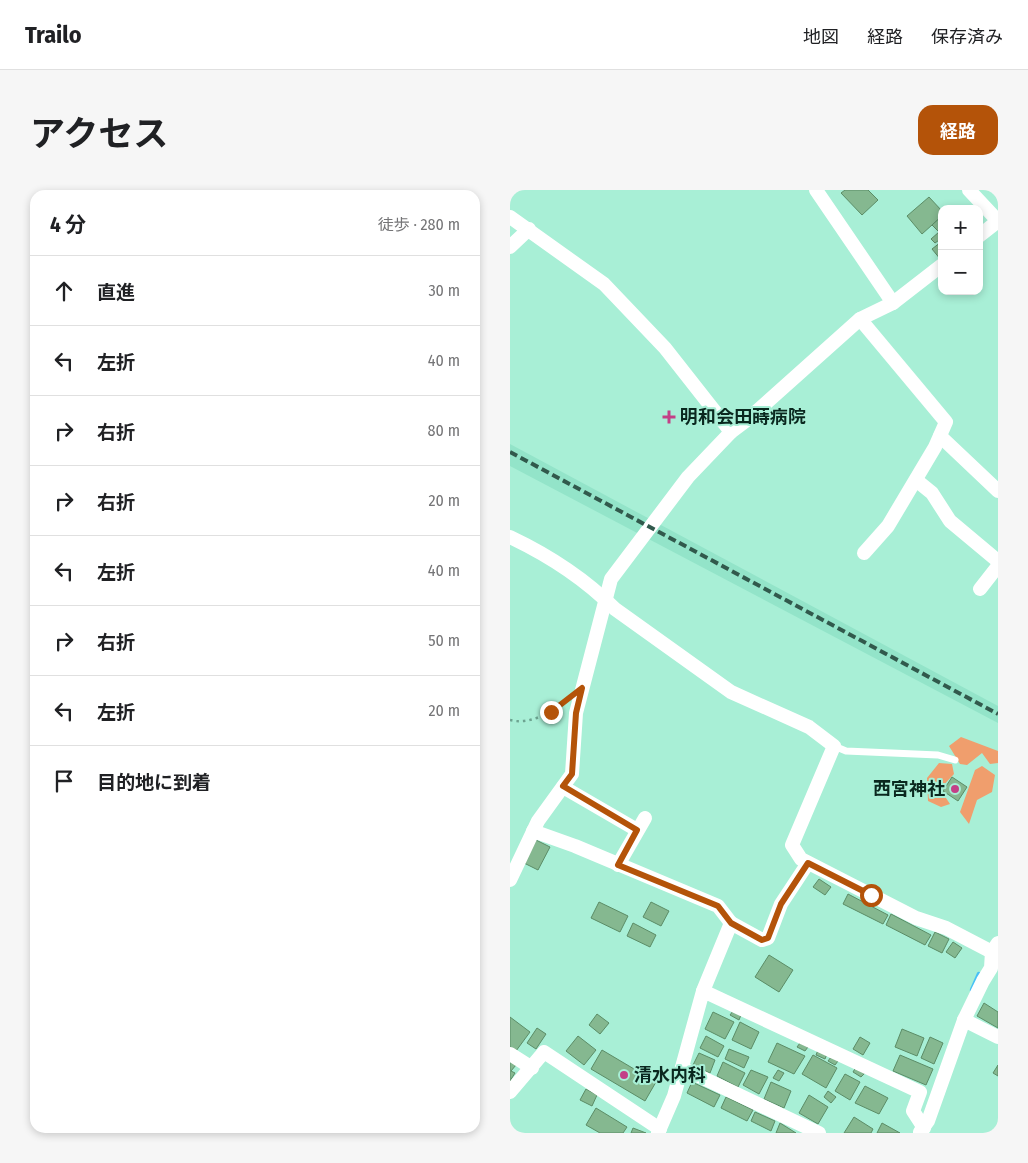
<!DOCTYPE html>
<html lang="ja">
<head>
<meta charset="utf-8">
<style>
  :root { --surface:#fff; --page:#f6f6f6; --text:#202124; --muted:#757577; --line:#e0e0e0; --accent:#b45309 }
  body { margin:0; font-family:"Fira Sans Condensed","Noto Sans JP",sans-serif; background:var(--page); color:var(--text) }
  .controls { position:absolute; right:15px; top:15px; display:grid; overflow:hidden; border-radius:10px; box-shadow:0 2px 8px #0003 }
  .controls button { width:45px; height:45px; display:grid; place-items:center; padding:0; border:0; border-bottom:1px solid var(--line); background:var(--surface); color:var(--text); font:25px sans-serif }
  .stop { position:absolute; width:15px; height:15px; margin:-11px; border:4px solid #b45309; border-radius:50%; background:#fff }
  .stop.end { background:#b45309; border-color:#fff; box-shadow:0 1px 5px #0008 }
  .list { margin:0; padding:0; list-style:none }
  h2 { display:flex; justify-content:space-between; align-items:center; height:65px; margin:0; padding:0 20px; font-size:21px }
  h2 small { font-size:16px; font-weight:400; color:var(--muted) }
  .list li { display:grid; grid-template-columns:32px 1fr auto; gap:15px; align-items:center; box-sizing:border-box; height:70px; padding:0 20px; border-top:1px solid var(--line) }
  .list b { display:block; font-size:19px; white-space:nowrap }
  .list em { font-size:16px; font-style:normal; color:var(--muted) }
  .icon { flex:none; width:28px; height:28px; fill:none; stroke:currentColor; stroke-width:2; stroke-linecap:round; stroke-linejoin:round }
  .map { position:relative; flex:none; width:488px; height:943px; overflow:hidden; border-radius:15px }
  header { display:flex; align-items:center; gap:30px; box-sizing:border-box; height:70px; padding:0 25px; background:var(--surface); border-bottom:1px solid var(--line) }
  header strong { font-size:24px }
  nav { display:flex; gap:28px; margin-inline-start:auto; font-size:18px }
  .intro { display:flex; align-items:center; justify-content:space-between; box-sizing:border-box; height:120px; padding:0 30px }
  h1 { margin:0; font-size:35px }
  .button { padding:12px 22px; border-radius:15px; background:var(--accent); color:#fff; font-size:18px; font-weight:700 }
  main { display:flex; gap:30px; padding:0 30px }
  aside { flex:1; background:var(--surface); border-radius:15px; box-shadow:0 2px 8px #0003 }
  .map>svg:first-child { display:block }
  .built { fill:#93e4c9 }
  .green { fill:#f09e6d }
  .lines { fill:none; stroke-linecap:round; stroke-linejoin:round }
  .stream { stroke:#48c1f6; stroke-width:4.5 }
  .building { fill:#85b890; stroke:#5b8c66 }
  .path { stroke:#6da491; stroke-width:2.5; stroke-dasharray:2.5 4; stroke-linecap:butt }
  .lane { stroke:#fff; stroke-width:7 }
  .street { stroke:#fff; stroke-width:14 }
  .rail { stroke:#31594c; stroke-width:4; stroke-dasharray:8 4; stroke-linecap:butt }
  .route { stroke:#b45309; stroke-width:6 }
  .poi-dot { fill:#c34087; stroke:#a8efd6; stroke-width:2 }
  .labels { text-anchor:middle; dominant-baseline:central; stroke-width:4; stroke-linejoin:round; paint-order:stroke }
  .poi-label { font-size:18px; font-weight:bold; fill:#0a281f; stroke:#a8efd6; text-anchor:start }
</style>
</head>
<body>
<header>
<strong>Trailo</strong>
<nav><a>地図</a><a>経路</a><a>保存済み</a></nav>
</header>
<div class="intro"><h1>アクセス</h1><a class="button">経路</a></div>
<main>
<aside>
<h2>4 分<small>徒歩 · 280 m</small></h2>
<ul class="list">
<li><svg class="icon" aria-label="ahead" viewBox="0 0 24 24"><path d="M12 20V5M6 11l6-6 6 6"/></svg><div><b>直進</b></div><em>30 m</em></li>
<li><svg class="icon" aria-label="left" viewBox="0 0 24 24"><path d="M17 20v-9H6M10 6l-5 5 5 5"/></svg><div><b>左折</b></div><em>40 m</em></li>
<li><svg class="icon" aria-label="right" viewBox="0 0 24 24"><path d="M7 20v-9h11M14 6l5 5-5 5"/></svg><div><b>右折</b></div><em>80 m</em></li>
<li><svg class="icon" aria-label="right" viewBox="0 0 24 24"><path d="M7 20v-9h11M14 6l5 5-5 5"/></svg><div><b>右折</b></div><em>20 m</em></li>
<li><svg class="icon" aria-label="left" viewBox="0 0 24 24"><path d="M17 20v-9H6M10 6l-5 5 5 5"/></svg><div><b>左折</b></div><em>40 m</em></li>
<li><svg class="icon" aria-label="right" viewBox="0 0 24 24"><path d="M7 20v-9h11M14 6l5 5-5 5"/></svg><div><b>右折</b></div><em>50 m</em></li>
<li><svg class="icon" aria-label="left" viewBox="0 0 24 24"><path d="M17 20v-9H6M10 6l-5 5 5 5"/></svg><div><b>左折</b></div><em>20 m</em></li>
<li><svg class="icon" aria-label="arrive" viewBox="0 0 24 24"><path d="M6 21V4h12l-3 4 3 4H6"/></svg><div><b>目的地に到着</b></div></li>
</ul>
</aside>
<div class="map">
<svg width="488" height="943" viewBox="0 0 488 943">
  <rect width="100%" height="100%" fill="#a8efd6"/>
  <path class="built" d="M0 254 488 516V533L0 276Z"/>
  <g class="green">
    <path d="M451 547 488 561V573L480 574 472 563 457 575 450 574 439 556Z"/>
    <path d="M429 573 442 574 444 584 430 599 440 614 431 617 418 611 417 588Z"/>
    <path d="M472 576 485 585 482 602 467 610 459 634 450 622 465 580Z"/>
  </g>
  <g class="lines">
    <path class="stream" d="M462 800 469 784"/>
  </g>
  <g class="building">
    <path d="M335 0H358L368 10 352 25 331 3Z"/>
    <path d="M419 7 432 21V26L412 44 397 26Z"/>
    <path d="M432 26V45L422 35Z"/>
    <path d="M429 42 432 48 425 53 421 49Z"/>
    <path d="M431 52 432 53 431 70 422 59Z"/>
    <path d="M442 587 457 597 448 611 433 601Z"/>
    <path d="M26 650 40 657 28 680 14 673Z"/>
    <path d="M309 689 321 697 315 705 303 697Z"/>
    <path d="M338 704 378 725 373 734 333 714Z"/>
    <path d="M89 712 118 726 110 742 81 728Z"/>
    <path d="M141 712 159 721 151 736 133 727Z"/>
    <path d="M381 724 421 745 415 755 376 735Z"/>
    <path d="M123 733 146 745 140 757 117 746Z"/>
    <path d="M425 742 439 749 432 763 418 756Z"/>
    <path d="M443 752 452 758 445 768 436 762Z"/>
    <path d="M259 765 283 780 269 802 245 787Z"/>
    <path d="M474 813 488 822V838L467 826Z"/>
    <path d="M223 821 231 825 229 830 220 825Z"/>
    <path d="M203 822 224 832 215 849 195 839Z"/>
    <path d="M87 824 99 833 90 844 79 835Z"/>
    <path d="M0 827 20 842 6 861 0 857Z"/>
    <path d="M230 832 249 842 241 859 222 850Z"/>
    <path d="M27 838 36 844 26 859 17 853Z"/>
    <path d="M392 839 414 848 407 866 385 857Z"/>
    <path d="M68 846 86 860 74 875 56 861Z"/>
    <path d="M196 846 214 856 208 867 190 858Z"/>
    <path d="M350 847 360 853 353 865 343 859Z"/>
    <path d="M420 847 433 853 424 874 411 868Z"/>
    <path d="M267 853 295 866 284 884 258 872Z"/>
    <path d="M290 853 298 857 295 861 287 857Z"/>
    <path d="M219 859 239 867 234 878 215 869Z"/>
    <path d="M92 860 146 892 135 911 81 879Z"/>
    <path d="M308 860 317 864 315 869 306 865Z"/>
    <path d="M189 863 205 870 200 883 183 875Z"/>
    <path d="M303 865 327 878 316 898 292 884Z"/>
    <path d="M390 865 423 879 416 895 383 881Z"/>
    <path d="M321 867 328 871 325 875 318 871Z"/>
    <path d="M0 871 6 875 1 881 5 883 0 891Z"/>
    <path d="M213 872 235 883 228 897 207 886Z"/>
    <path d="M488 875V886L483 883Z"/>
    <path d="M346 877 355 883 351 887 343 882Z"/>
    <path d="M241 880 258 887 249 904 233 895Z"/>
    <path d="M268 880 274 883 269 891 263 888Z"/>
    <path d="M335 884 350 892 340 910 325 901Z"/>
    <path d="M182 892 210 905 204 917 177 903Z"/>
    <path d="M261 892 281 901 274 918 254 909Z"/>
    <path d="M355 896 378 908 369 924 345 913Z"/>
    <path d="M76 899 87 905 82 916 70 910Z"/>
    <path d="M318 901 326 907 321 913 314 907Z"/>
    <path d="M299 905 318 917 308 934 289 923Z"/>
    <path d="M216 907 243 920 237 931 211 918Z"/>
    <path d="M86 918 117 937 113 943H90L76 935Z"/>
    <path d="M245 922 265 931 261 941 241 931Z"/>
    <path d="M344 927 363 939 361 943H334Z"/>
    <path d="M270 933 286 943H266Z"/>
    <path d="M372 933 390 943H367Z"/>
    <path d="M123 938 136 943H121Z"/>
  </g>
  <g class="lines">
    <path class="path" d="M0 530C18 535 39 524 53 513"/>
    <path class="lane" d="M324 556 336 561 428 565 445 570"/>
    <g class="street">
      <path d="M306 0 383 113"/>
      <path d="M459 0 488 31"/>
      <path d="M0 27 94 94 155 158 221 242"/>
      <path d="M469 46 488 31"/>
      <path d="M0 57 19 39"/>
      <path d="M350 129 436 232 425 257 378 336 354 363"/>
      <path d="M430 246 488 301"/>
      <path d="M406 290 422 303 440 331 488 371"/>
      <path d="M0 347C38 365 75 389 105 419L221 502 299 537 324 556 282 655 291 669 406 728 436 738 482 762"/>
      <path d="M470 399 488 376"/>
      <path d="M53 597 127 640"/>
      <path d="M23 641 65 656 208 716 221 733"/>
      <path d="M108 675 135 628"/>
      <path d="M0 690 28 631 62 584 66 523 101 389 178 287 221 242 237 230 350 129 383 113 432 75"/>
      <path d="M193 801 221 733 252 750 258 748 271 714 298 673"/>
      <path d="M454 830 488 847"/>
      <path d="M0 864 22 878"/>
      <path d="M172 878 309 943"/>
      <path d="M0 902 34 862 150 939"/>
      <path d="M410 942 418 931 454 830 473 791 481 778 482 762 488 753"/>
      <path d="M148 943 164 906 193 801 410 902 403 921 414 938"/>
    </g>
    <path class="rail" d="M0 262 488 524"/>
  </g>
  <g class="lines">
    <path class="route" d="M41 522 72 498 66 523 62 584 53 596 127 640 108 675 208 716 221 733 252 750 258 748 271 714 298 673 361 705"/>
  </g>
  <g class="poi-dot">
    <path d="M156.5 219.5h5v5h5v5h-5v5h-5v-5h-5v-5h5z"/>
    <circle cx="445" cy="599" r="5"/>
    <circle cx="114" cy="885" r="5"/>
  </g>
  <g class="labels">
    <g class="poi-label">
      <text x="170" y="227">明和会田蒔病院</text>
      <text x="435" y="599" text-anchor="end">西宮神社</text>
      <text x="124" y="885">清水内科</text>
    </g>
  </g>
</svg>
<div class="controls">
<button>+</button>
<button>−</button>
</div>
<div class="stop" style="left:361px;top:705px"></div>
<div class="stop end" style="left:41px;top:522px"></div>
</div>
</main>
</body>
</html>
